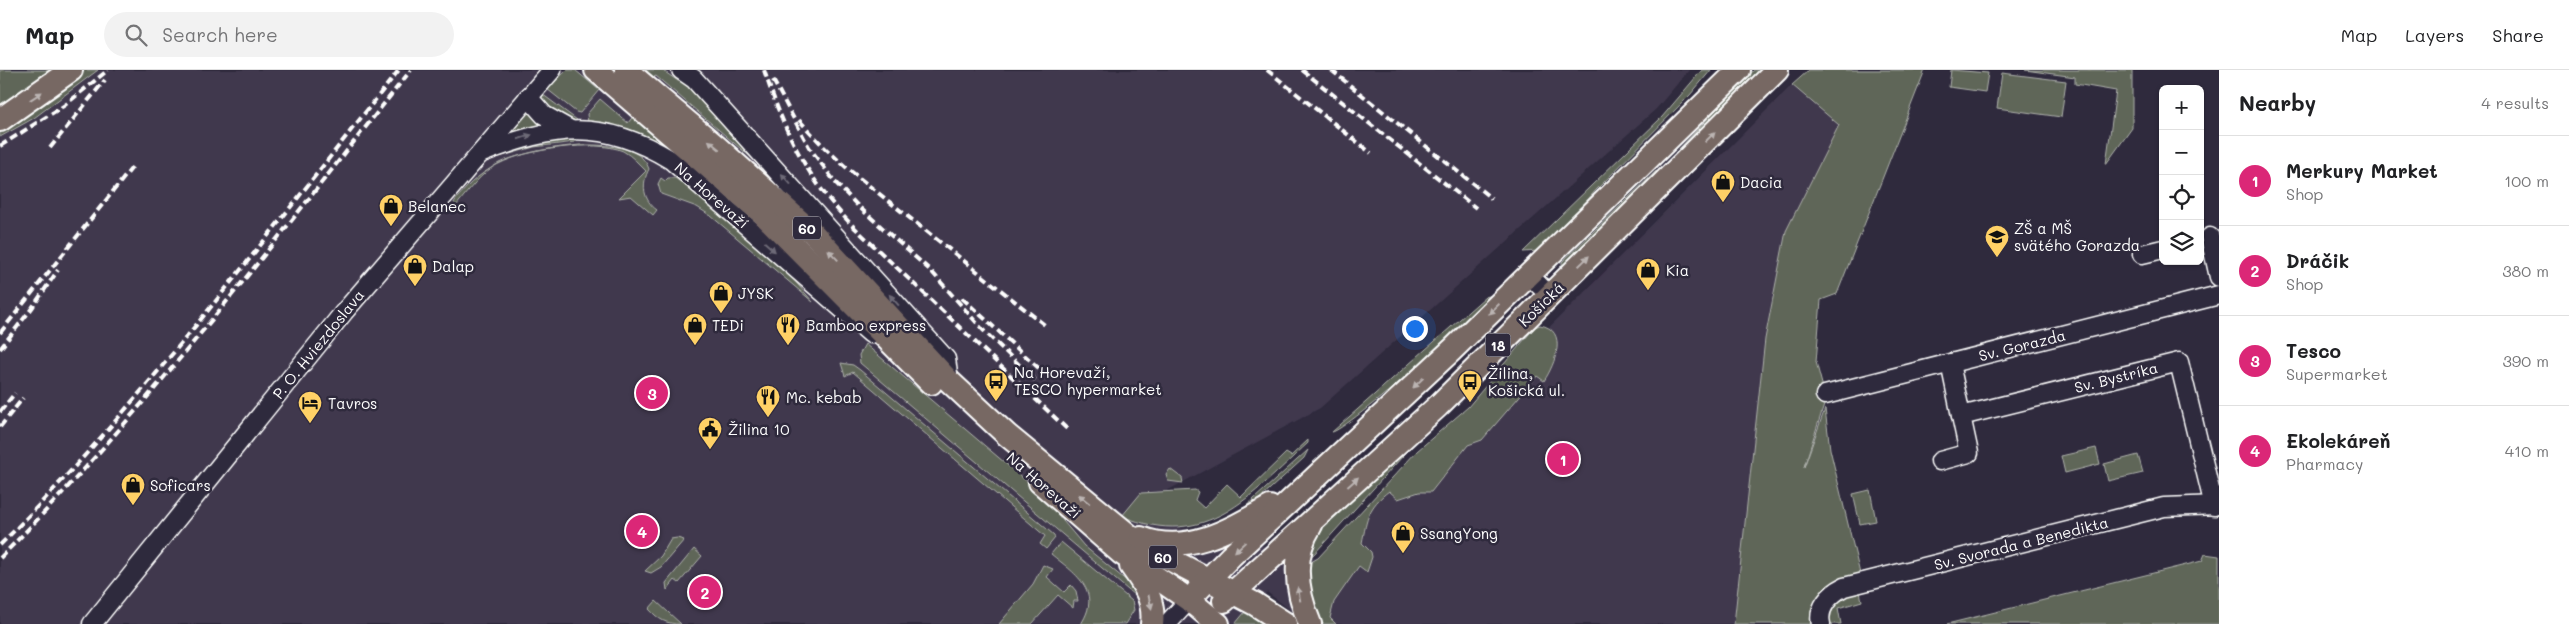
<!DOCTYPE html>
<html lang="en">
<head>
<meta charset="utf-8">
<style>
  :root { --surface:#fff; --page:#f2f2f2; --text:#202124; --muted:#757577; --line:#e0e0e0; --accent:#db2777 }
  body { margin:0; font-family:Mali,sans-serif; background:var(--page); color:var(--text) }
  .controls { position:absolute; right:15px; top:15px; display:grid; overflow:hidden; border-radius:8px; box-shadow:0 1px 4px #0004 }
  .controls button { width:45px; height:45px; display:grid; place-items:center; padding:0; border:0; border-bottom:1px solid var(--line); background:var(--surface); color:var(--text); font:25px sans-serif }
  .you { position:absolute; left:1414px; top:258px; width:18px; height:18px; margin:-12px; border:4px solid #fff; border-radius:50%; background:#1a73e8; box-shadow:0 0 0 8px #1a73e833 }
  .badge { display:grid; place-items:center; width:32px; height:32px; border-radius:50%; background:var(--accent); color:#fff; font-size:16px; font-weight:700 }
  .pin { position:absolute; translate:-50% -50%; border:2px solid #fff; box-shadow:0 1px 5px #0006 }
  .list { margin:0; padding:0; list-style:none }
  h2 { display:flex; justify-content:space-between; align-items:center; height:65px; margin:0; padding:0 20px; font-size:21px }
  h2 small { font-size:16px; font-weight:400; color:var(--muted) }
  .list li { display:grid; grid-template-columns:32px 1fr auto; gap:15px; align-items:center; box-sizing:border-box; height:90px; padding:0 20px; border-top:1px solid var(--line) }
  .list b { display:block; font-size:19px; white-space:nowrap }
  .list p { margin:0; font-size:16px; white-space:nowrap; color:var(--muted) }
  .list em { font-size:16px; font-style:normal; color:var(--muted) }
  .icon { flex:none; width:28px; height:28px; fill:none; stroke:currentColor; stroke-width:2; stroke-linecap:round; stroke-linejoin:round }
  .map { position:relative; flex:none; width:2219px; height:554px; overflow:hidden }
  header { display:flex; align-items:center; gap:30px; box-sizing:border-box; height:70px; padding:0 25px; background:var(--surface); border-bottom:1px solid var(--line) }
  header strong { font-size:24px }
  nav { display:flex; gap:28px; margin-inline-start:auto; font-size:18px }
  .search { width:350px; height:45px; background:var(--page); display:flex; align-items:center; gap:12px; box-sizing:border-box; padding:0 18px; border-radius:28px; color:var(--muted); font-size:19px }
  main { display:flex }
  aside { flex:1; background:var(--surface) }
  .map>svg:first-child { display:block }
  .built { fill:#40384e }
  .green { fill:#5f6659; stroke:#afb2ac }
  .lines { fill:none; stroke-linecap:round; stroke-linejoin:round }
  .minor-casing { stroke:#fff; stroke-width:21 }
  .major-casing { stroke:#fff; stroke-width:26 }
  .minor { stroke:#2f2a3d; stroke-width:18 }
  .major { stroke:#776864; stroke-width:22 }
  .rail { stroke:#fff; stroke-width:4; stroke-dasharray:8 4; stroke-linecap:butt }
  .oneway { fill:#bbb4b2 }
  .oneway2 { fill:#6d6a77 }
  .labels { text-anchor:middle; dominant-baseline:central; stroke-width:5; stroke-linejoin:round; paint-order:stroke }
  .shield { fill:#2f2a3d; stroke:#c1bfc5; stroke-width:1 }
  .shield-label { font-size:14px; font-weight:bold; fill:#fff }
  .poi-label { font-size:15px; fill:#fff; stroke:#2f2a3d; text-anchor:start }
  .street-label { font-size:15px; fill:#fff; stroke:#2f2a3d }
</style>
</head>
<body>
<header>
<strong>Map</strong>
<div class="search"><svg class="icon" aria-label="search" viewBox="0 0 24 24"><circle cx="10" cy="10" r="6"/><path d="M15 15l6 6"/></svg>Search here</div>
<nav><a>Map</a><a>Layers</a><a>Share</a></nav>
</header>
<main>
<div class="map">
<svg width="2219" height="554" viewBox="0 0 2219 554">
  <rect width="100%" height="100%" fill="#2f2a3d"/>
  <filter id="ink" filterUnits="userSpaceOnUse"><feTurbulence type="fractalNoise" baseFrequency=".02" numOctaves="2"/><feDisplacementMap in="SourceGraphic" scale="10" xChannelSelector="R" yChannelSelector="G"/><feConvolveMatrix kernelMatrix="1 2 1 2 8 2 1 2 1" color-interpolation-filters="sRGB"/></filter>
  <g filter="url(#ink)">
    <path class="built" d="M98 0H1689L1656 39 1320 338 1122 445 1318 488 1792 15 1839 55 1786 161 1765 269 1734 554H1308L1267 522 1240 554H0V67L34 48Z"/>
    <g class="green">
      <path d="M0 0H98L34 48 0 67Z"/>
      <path d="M567 0H575L599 20 580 43 576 42 547 19Z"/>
      <path d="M646 0H662L678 11 692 14 776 109 656 6 654 7Z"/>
      <path d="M1702 0H1711L1690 25 1597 119 1546 177 1539 181 1523 182 1662 47Z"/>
      <path d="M1754 0H1763L1678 84 1677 81Z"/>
      <path d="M1809 0H1925L1837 224 1821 230 1816 292 1826 329 1804 397 1825 339 1830 379 1861 508 1847 512 1818 554H1734L1765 269 1786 161 1839 55 1792 15Z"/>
      <path d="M1951 0 1988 3 1985 22 1949 17Z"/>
      <path d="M2025 0H2132V58L2106 94 2116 21 2075 14V7Z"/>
      <path d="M2002 3 2066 11 2061 47 1997 38Z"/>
      <path d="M542 24 577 50 579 53 564 50 539 30Z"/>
      <path d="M600 29 628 53 634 45 735 130C709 110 681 82 651 69 631 60 609 57 588 53L587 44Z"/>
      <path d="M529 40 536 46 540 53 538 57 508 66 507 64Z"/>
      <path d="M578 67 575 72 534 77 496 88 530 74Z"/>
      <path d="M580 75C602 75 641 74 649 99 641 114 643 130 657 140L653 145 631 126 619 128 646 101C639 94 632 86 623 81 595 69 526 80 499 93 481 103 469 120 456 136L454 133C456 128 462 123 466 118 496 86 538 79 580 75Z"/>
      <path d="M1656 101 1660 103 1566 198 1562 197V192Z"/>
      <path d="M661 108 665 111 668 108H675L690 119 792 208 813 232 711 146 697 137 661 124 658 114Z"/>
      <path d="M1493 225C1489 238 1345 361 1332 362L1485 227Z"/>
      <path d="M1540 255C1569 260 1555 294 1544 311L1537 306 1482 370 1468 375 1431 422H1419L1398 429 1389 421C1368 437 1367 448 1362 473L1371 482 1372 487 1367 502 1359 496 1334 532 1330 548 1336 554H1320L1313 541 1306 495 1318 488 1417 381 1468 337 1535 257Z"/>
      <path d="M865 274 1038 421 1084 476 1139 521 1141 531 860 293 859 285Z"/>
      <path d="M841 293 853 295 860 300 1054 465 1055 468 1046 479 1040 474 1045 466 853 302 845 306Z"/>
      <path d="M1308 370V373C1250 426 1207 481 1122 446L1141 423 1195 420 1198 422 1195 430 1204 438 1227 414 1241 427 1286 383 1291 386Z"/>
      <path d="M1412 376 1314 484 1309 488C1310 483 1310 477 1312 472 1325 442 1385 397 1412 376Z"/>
      <path d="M2096 378 2100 394 2065 403 2061 386Z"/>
      <path d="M1308 380 1304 388 1249 438 1233 445 1243 439Z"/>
      <path d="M2138 385 2143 403 2108 411 2104 394Z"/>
      <path d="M1170 399 1182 408 1183 413 1168 411 1166 405Z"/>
      <path d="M1870 420 1876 451 1860 454 1853 424Z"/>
      <path d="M677 468 684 470 661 497 651 503 645 501 661 486 671 469Z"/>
      <path d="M1061 472 1132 531 1134 540 1125 554H1081C1103 520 1074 503 1051 484Z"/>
      <path d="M694 479 702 486 679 513 675 510 667 520 666 513Z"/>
      <path d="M2205 484 2219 486V554H1947L2202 491Z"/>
      <path d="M1043 495 1053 499 1047 507 1064 522 1071 515 1076 521 1078 531H1074L1073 538 1058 525 1032 554H999L1033 514Z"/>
      <path d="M1860 522 1862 531 1838 538 1841 554H1827C1829 531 1838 523 1860 522Z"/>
      <path d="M656 531 681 554C666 554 659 550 649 539Z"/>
      <path d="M1245 542 1267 554H1235Z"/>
    </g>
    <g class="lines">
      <defs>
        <g id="minor">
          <path d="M681 0 694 9 946 289 949 311"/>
          <path d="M528 27 544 45 569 59"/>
          <path d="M482 83C555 55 602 48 671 90L871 264"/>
          <path d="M2210 167 2219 207"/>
          <path d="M2142 184 2163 179"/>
          <path d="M1529 205 1549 225"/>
          <path d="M1950 293 1961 346 2179 292 2214 436"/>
          <path d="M1825 325 2219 225"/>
          <path d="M1940 391 1969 383 1961 346"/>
          <path d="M92 554 344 242 552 0"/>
          <path d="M1167 554 1189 530"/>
          <path d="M1821 554C1817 538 1830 524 1844 517L2164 437 2219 435"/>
        </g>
        <g id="major">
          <path d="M596 0 763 144 931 313"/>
          <path d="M626 0 718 78 813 163 949 311 1007 365 1137 472 1255 534 1286 554"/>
          <path d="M0 50 71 0"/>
          <path d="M1040 412 1121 483 1189 530 1218 554"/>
          <path d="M1141 468C1187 486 1231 459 1270 437"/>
          <path d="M1131 496C1144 514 1155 531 1152 554"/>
          <path d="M1198 520 1231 486 1452 280 1739 0"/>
          <path d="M1224 531 1438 336 1777 0"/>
          <path d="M1310 554C1296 521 1291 486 1311 455"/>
        </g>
      </defs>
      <use href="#minor" class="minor-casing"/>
      <use href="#major" class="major-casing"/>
      <use href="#minor" class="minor"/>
      <use href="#major" class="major"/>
      <g class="rail">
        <path d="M764 0C784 61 808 112 855 158L1067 359"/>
        <path d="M1267 0 1371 83"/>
        <path d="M1302 0 1476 138"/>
        <path d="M1331 0 1492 129"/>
        <path d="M773 10 809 77 835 112 859 137 931 201 983 260 1035 310"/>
        <path d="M799 50 824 77 848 99 1046 256"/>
        <path d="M0 76 65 35 108 0"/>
        <path d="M50 78 105 10"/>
        <path d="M962 228 1043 302"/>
        <path d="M0 263 134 95"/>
        <path d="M0 279 32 238 58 200"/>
        <path d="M0 342 15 323"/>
        <path d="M0 357 23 328"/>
        <path d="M0 475C146 329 270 161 399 0"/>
        <path d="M0 488C150 337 278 166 411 0"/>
      </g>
    </g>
    <defs><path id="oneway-solid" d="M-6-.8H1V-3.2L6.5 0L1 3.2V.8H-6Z" transform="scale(1.25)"/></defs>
    <g class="oneway">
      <use href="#oneway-solid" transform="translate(36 26) rotate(-34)"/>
      <use href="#oneway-solid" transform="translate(1710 67) rotate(-45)"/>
      <use href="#oneway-solid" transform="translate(714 75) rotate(-140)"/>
      <use href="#oneway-solid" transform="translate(833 185) rotate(-134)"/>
      <use href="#oneway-solid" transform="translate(1584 191) rotate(-44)"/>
      <use href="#oneway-solid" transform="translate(1494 239) rotate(136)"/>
      <use href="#oneway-solid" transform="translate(1418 313) rotate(136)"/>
      <use href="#oneway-solid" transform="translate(1353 412) rotate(-42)"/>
      <use href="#oneway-solid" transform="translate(1084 429) rotate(-140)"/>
      <use href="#oneway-solid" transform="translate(1240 477) rotate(137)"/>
      <use href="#oneway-solid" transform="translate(1299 524) rotate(-100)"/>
      <use href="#oneway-solid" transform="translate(1150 532) rotate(77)"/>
    </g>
    <g class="oneway2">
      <use href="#oneway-solid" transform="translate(525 67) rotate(-18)"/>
      <use href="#oneway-solid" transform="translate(786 109) rotate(-132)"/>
      <use href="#oneway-solid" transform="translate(770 177) rotate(42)"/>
      <use href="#oneway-solid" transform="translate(894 230) rotate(-131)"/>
    </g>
  </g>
  <defs>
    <symbol id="shop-pin" viewBox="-11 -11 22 30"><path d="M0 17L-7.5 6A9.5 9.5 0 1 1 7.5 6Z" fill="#ffd166" stroke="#2f2a3d"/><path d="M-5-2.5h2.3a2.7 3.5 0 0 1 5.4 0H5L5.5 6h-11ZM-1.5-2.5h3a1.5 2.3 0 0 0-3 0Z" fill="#111"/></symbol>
    <symbol id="school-pin" viewBox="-11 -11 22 30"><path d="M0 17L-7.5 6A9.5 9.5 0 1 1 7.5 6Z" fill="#ffd166" stroke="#2f2a3d"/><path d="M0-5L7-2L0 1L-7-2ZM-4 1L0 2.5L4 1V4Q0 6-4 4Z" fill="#111"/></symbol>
    <symbol id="restaurant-pin" viewBox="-11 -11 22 30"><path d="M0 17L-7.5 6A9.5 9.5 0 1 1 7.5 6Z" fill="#ffd166" stroke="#2f2a3d"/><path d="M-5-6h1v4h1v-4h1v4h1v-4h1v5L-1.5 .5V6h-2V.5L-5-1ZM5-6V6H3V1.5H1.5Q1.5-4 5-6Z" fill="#111"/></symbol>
    <symbol id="bus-pin" viewBox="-11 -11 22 30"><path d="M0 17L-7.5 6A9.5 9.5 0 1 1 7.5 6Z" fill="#ffd166" stroke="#2f2a3d"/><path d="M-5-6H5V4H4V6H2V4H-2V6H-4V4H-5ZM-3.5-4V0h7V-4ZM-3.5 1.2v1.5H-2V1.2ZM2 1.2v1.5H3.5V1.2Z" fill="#111"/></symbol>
    <symbol id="hotel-pin" viewBox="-11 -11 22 30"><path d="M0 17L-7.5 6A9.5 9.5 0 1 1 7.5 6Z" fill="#ffd166" stroke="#2f2a3d"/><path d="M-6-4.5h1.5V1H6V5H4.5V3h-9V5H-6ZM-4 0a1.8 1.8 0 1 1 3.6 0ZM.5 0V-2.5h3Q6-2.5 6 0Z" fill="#111"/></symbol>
    <symbol id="civic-pin" viewBox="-11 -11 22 30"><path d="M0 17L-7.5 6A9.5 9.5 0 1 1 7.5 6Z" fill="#ffd166" stroke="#2f2a3d"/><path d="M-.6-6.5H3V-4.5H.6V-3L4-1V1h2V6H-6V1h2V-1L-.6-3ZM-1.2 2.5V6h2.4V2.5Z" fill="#111"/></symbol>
  </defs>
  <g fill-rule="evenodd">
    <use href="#shop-pin" x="1709" y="98" width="28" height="38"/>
    <use href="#shop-pin" x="377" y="122" width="28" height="38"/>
    <use href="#school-pin" x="1983" y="153" width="28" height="38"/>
    <use href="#shop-pin" x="401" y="182" width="28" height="38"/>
    <use href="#shop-pin" x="1634" y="186" width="28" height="38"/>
    <use href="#shop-pin" x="707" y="209" width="28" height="38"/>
    <use href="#shop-pin" x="681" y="241" width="28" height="38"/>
    <use href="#restaurant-pin" x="774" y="241" width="28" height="38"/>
    <use href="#bus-pin" x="982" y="297" width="28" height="38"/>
    <use href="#bus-pin" x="1456" y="298" width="28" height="38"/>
    <use href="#restaurant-pin" x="754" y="313" width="28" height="38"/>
    <use href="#hotel-pin" x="296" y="319" width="28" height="38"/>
    <use href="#civic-pin" x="696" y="345" width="28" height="38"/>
    <use href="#shop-pin" x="119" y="401" width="28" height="38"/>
    <use href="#shop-pin" x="1389" y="449" width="28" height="38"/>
  </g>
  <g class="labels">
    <g class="shield">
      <rect x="793" y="146.5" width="28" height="23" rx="4"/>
      <rect x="1485.5" y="263.5" width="25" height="23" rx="4"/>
      <rect x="1149" y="475.5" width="28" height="23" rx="4"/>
    </g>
    <g class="shield-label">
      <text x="807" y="158">60</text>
      <text x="1498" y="275">18</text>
      <text x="1163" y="487">60</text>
    </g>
    <g class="poi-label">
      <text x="1740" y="112">Dacia</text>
      <text x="408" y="136">Belanec</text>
      <text x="2014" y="158">ZŠ a MŠ<tspan x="2014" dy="17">svätého Gorazda</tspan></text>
      <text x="432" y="196">Dalap</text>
      <text x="1666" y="200">Kia</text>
      <text x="738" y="223">JYSK</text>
      <text x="712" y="255">TEDi</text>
      <text x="806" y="255">Bamboo express</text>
      <text x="1014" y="302">Na Horevaží,<tspan x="1014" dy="17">TESCO hypermarket</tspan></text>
      <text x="1488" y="303">Žilina,<tspan x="1488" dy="17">Košická ul.</tspan></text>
      <text x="786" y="327">Mc. kebab</text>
      <text x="328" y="333">Tavros</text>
      <text x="728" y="359">Žilina 10</text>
      <text x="150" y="415">Soficars</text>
      <text x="1420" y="463">SsangYong</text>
    </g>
    <g class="street-label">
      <text transform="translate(712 125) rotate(41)">Na Horevaží</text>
      <text transform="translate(1541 234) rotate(-44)">Košická</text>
      <text transform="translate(318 274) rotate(-51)">P. O. Hviezdoslava</text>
      <text transform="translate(2022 275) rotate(-14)">Sv. Gorazda</text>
      <text transform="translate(2116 307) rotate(-14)">Sv. Bystríka</text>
      <text transform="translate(1044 415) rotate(41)">Na Horevaží</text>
      <text transform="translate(2021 473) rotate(-14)">Sv. Svorada a Benedikta</text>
    </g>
  </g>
</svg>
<div class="controls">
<button>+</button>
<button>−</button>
<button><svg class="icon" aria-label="locate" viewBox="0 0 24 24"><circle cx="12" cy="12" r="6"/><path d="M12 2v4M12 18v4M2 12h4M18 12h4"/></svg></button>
<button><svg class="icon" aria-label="layers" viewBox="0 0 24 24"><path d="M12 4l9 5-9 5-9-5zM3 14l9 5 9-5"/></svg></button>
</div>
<div class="you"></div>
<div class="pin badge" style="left:1563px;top:389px">1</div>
<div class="pin badge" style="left:705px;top:522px">2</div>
<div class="pin badge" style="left:652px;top:323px">3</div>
<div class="pin badge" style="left:642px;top:461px">4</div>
</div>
<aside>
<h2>Nearby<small>4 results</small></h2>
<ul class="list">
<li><span class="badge">1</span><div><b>Merkury Market</b><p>Shop</p></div><em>100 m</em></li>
<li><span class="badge">2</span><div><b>Dráčik</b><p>Shop</p></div><em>380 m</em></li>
<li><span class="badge">3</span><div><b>Tesco</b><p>Supermarket</p></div><em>390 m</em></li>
<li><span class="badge">4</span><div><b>Ekolekáreň</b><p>Pharmacy</p></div><em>410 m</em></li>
</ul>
</aside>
</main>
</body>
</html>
